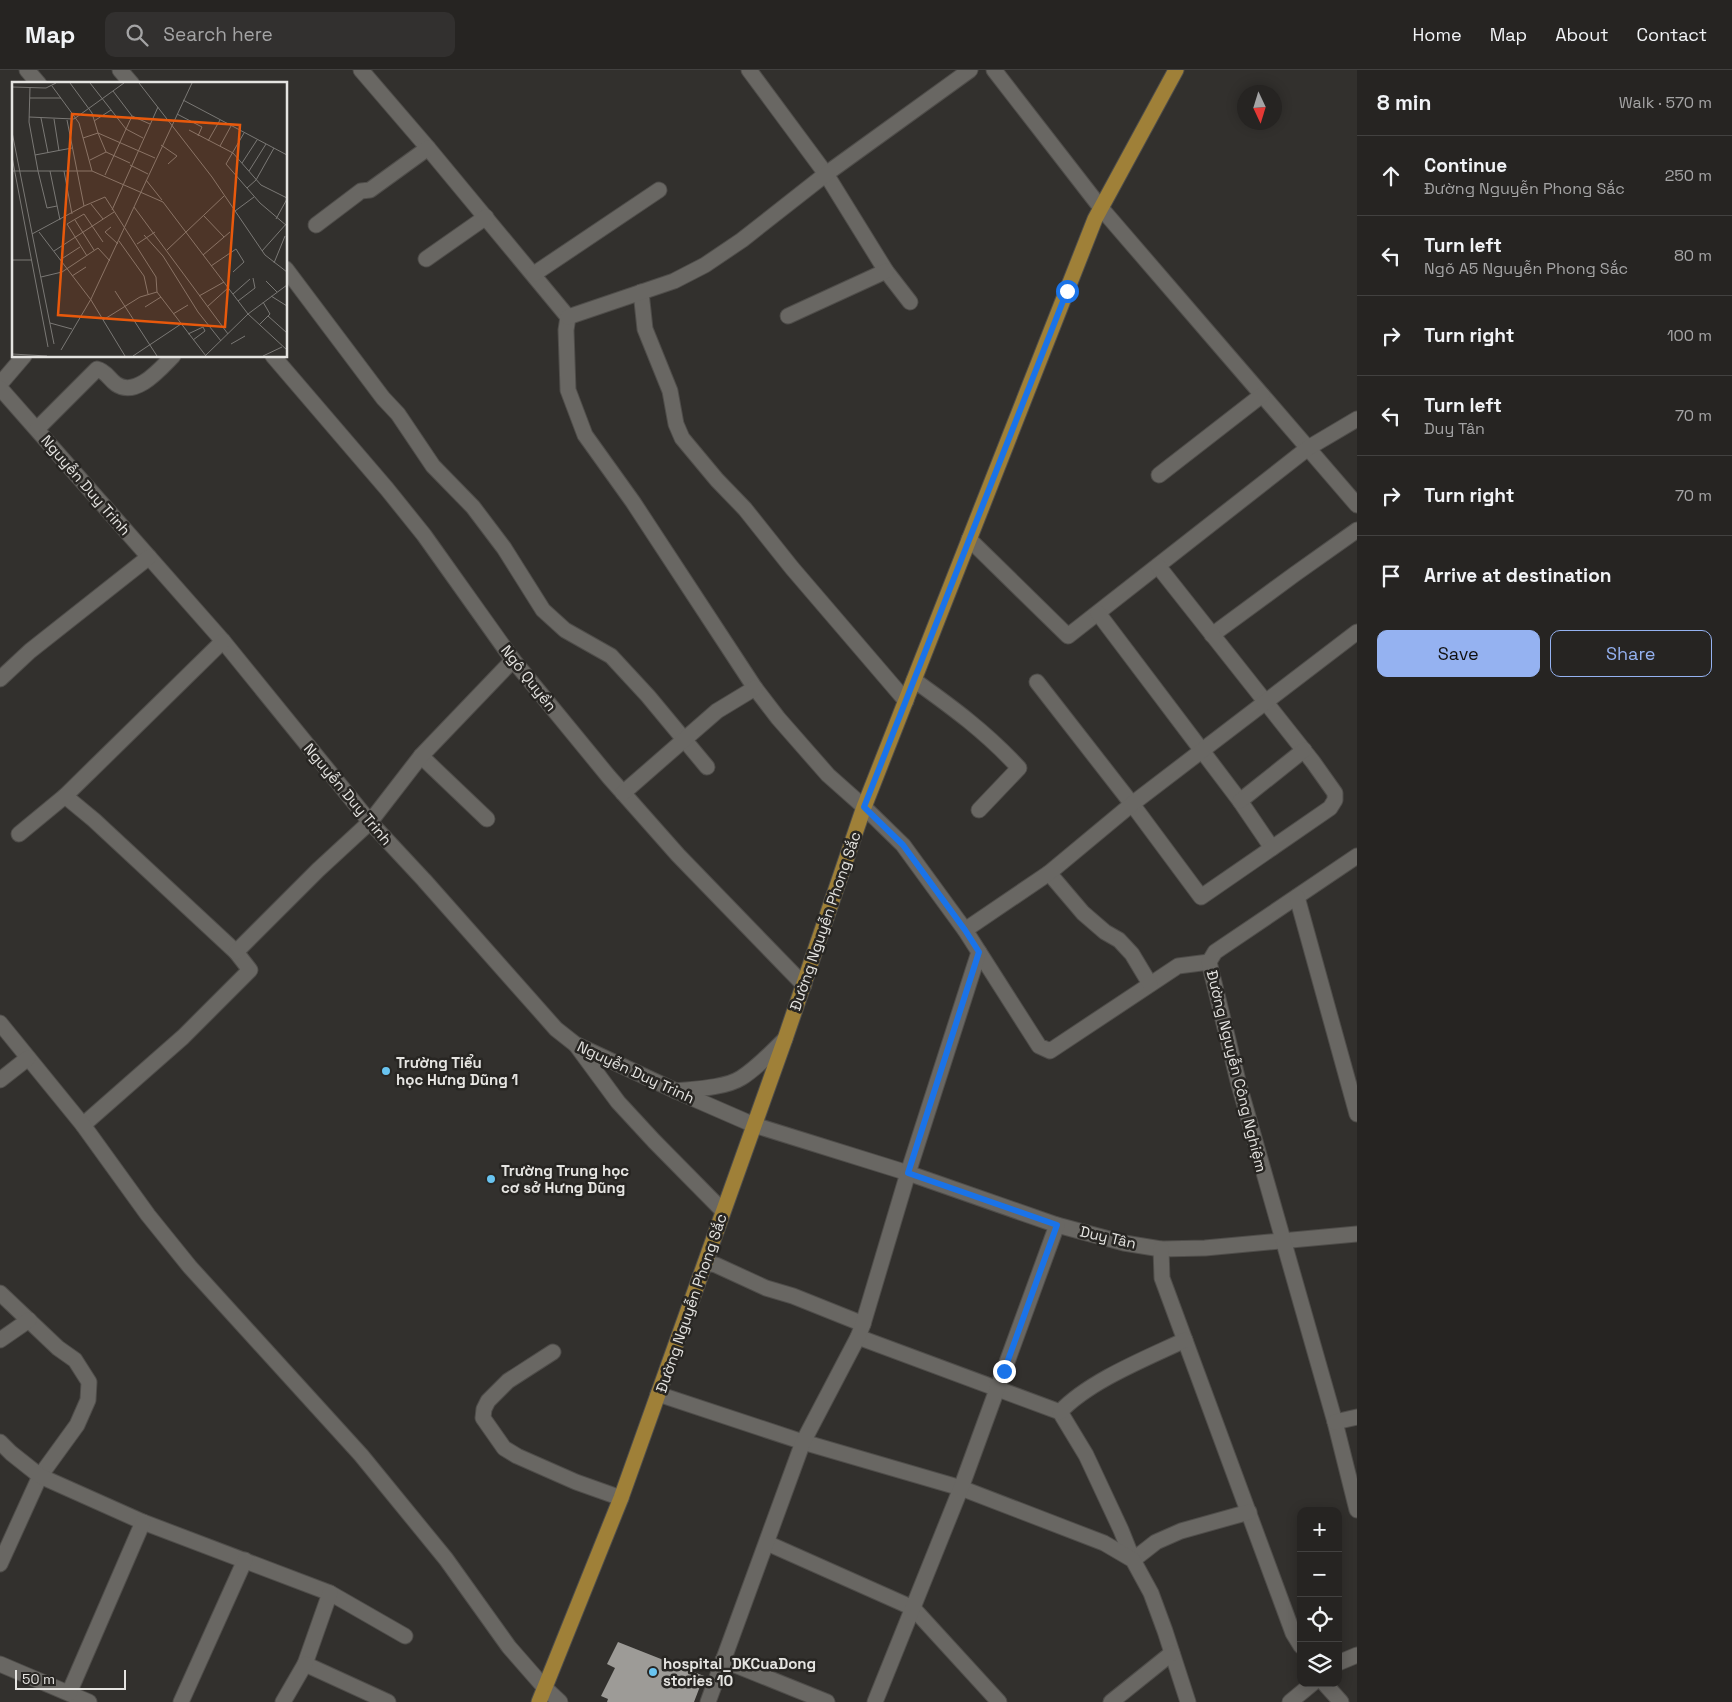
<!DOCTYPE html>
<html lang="en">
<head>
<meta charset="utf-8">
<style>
  :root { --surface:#262422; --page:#32302f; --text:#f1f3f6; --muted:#a4a4a5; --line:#424140; --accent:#95b2f1 }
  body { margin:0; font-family:"Space Grotesk",sans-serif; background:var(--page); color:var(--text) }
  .controls { position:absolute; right:15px; bottom:15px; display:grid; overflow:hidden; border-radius:10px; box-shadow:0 2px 12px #0003 }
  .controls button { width:45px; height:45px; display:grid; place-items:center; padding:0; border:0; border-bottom:1px solid var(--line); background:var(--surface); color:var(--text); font:25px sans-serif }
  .compass { position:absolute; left:1237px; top:15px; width:45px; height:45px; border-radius:50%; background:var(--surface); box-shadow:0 2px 12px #0003; rotate:176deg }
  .scale { position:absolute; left:15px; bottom:12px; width:111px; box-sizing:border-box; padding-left:5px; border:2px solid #e5e4e1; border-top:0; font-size:14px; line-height:18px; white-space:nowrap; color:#e5e4e1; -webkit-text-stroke:4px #282623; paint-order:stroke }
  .stop { position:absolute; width:15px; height:15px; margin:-11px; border:4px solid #1a73e8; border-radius:50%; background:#fff }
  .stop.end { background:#1a73e8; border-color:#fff; box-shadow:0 1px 5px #0008 }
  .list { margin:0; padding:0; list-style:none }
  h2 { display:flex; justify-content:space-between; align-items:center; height:65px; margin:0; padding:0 20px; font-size:21px }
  h2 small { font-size:16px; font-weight:400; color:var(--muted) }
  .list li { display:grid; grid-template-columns:32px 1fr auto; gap:15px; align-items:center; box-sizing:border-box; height:80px; padding:0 20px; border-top:1px solid var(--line) }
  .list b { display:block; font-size:19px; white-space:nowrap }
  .list p { margin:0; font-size:16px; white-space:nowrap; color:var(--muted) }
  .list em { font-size:16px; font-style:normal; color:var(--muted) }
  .actions { display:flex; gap:10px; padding:15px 20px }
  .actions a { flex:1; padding:11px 0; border:1px solid var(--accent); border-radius:10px; text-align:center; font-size:18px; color:var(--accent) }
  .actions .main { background:var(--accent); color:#111 }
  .icon { flex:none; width:28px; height:28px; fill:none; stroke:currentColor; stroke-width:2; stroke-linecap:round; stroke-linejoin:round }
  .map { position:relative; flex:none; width:1357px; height:1632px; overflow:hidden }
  header { display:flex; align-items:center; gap:30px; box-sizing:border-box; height:70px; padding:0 25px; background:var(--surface); border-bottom:1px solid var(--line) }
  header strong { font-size:24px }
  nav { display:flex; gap:28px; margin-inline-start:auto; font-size:18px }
  .search { width:350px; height:45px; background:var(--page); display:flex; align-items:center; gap:12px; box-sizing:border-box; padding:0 18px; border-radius:10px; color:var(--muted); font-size:19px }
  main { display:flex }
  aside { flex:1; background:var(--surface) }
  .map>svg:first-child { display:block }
  .building { fill:#9d9b97 }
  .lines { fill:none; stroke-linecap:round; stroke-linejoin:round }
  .minor-casing { stroke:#4f4d4a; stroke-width:17 }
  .major-casing { stroke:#4f4d4a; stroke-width:17 }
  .minor { stroke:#696763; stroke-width:15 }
  .major { stroke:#9f8038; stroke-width:15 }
  .route { stroke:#1a73e8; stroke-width:6 }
  .poi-dot { fill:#69c4f0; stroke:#282623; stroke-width:2 }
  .labels { text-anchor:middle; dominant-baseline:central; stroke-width:5; stroke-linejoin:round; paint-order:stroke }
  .street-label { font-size:15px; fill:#e5e4e1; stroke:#282623 }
  .poi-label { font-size:15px; font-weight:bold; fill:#e5e4e1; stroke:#282623; text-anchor:start }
  .inset-road { fill:none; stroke:#7a7875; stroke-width:1 }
  .view { fill:#e8590c; fill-opacity:0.15; stroke:#e8590c; stroke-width:2.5 }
  .inset-edge { fill:none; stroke:#e5e4e1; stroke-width:2.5 }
</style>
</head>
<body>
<header>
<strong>Map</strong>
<div class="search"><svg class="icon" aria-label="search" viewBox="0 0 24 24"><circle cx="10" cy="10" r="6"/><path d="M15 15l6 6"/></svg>Search here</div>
<nav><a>Home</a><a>Map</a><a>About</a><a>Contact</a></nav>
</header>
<main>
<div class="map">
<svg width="1357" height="1632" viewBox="0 0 1357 1632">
  <rect width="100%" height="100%" fill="#32302d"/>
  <path class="building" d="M618 1572 704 1606 694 1632H607L608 1629 601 1626 615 1598 607 1594Z"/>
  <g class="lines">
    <defs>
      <g id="minor">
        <path d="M27 0 39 14"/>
        <path d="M120 0 132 14"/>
        <path d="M361 0 428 78 568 247 566 260 568 320 585 365 633 432 755 618 778 648 828 705 864 737 903 775 965 860 1039 976 1050 981 1178 896 1209 892"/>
        <path d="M749 0 826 104 886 201 910 232"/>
        <path d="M994 0 1101 138 1357 435"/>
        <path d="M316 155 361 121 370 120 428 78"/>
        <path d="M426 189 486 147"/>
        <path d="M286 199 383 328 398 344 433 396 473 437 504 478 543 540 565 560 611 586 648 626 707 697"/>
        <path d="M534 204 659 120"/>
        <path d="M641 222 645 259 670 321 676 354 682 368 717 410 745 439 792 498 906 631"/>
        <path d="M788 246 886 201"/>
        <path d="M568 247 674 211 705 195 742 170 826 104 970 0"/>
        <path d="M273 286 387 419 424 465 513 590 609 707 678 785 804 915"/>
        <path d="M0 314 24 286"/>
        <path d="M0 318 223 571 370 752 424 810 556 959 575 974 676 1021 754 1055 908 1103 1057 1155 1124 1173 1161 1179 1205 1178 1357 1164"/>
        <path d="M37 359 97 299C106 301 109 309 116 314 136 328 160 299 173 286"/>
        <path d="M1159 405 1262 325"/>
        <path d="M969 469 1068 566 1308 378 1357 349"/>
        <path d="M1098 543 1240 731 1272 778"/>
        <path d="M1212 565 1295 504 1357 460"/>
        <path d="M0 609 30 581 149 487"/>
        <path d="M914 610C953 638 986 662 1019 698L979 740"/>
        <path d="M1037 612 1132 734 1201 827 1330 738 1335 730V723L1313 692 1158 496"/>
        <path d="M421 686 487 749"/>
        <path d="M623 723 717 641 755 618"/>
        <path d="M65 726 94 750 236 882 250 900 183 967 83 1055"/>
        <path d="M1240 731 1304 680"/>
        <path d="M19 764 65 726 223 571"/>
        <path d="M1357 786 1215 882 1209 892 1239 1015 1335 1352 1357 1440"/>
        <path d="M1049 803 1083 843 1105 862 1119 870 1132 884 1150 914"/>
        <path d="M1297 827 1357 1044"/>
        <path d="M965 860 1049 803 1132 734 1357 562"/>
        <path d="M236 882 318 800 370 752 421 686 513 590"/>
        <path d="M0 953 83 1055 148 1145 190 1197 361 1385 446 1489 509 1577 544 1617 560 1632"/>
        <path d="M576 975 618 1032 654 1071 723 1141"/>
        <path d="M0 1010 28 988"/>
        <path d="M676 1021C694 1019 725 1018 741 1008 757 998 771 983 785 969"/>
        <path d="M1161 1179 1162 1208 1293 1563 1301 1576"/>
        <path d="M706 1193 716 1195 766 1218 793 1226 863 1254"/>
        <path d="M0 1223 58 1278 75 1290 89 1312 88 1330 77 1355 40 1406 0 1494"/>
        <path d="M858 1267 1060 1342 1086 1385 1121 1460 1133 1490 1156 1472 1181 1461 1249 1442"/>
        <path d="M0 1270 29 1250"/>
        <path d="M553 1282 508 1311 488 1331 484 1339 483 1348 504 1378 517 1386 576 1412 621 1428"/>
        <path d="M658 1324 803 1372 961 1418 1104 1473 1133 1490 1151 1523 1165 1561 1188 1632"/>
        <path d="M1060 1342C1089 1311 1147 1288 1185 1270"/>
        <path d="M1335 1352 1357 1347"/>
        <path d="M0 1372 11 1383 40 1406 143 1452 330 1523 405 1566"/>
        <path d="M767 1473 913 1538 999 1632"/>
        <path d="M330 1523 305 1594 388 1632"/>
        <path d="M723 1590 827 1632"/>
        <path d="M1338 1593 1357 1585"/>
        <path d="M0 1594 89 1632"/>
        <path d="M1324 1613 1341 1632"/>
        <path d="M69 1623 143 1452"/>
        <path d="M181 1632 245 1490"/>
        <path d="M283 1632 305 1594"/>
        <path d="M708 1632 803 1372 858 1267 863 1254 908 1103 979 882"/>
        <path d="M875 1632 961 1418 1057 1155"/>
        <path d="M1111 1632 1172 1583"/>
        <path d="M1290 1632 1313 1613"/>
      </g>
      <path id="major" d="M539 1632 621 1428 785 969 864 737 1095 149 1176 0"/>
    </defs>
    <use href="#minor" class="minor-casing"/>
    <use href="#major" class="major-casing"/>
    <use href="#minor" class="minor"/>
    <use href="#major" class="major"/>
  </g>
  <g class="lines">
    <path class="route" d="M1004 1301 1057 1155 908 1103 979 882 965 860 903 775 864 737 1067 221"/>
  </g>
  <g class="poi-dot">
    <circle cx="386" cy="1001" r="5"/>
    <circle cx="491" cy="1109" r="5"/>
    <circle cx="653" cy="1602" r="5"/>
  </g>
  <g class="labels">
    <g class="street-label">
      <text transform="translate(86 415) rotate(49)">Nguyễn Duy Trinh</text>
      <text transform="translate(529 608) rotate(52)">Ngô Quyền</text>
      <text transform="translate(348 724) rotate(50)">Nguyễn Duy Trinh</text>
      <text transform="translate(825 851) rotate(-71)">Đường Nguyễn Phong Sắc</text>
      <text transform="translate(1237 1001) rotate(76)">Đường Nguyễn Công Nghiệm</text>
      <text transform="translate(636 1002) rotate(25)">Nguyễn Duy Trinh</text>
      <text transform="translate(1108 1167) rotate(13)">Duy Tân</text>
      <text transform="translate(691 1233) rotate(-71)">Đường Nguyễn Phong Sắc</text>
    </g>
    <g class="poi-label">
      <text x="396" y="992">Trường Tiểu<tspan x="396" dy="17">học Hưng Dũng 1</tspan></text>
      <text x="501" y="1100">Trường Trung học<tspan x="501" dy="17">cơ sở Hưng Dũng</tspan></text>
      <text x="663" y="1593">hospital_DKCuaDong<tspan x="663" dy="17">stories 10</tspan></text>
    </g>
  </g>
  <g transform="translate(12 12)">
    <rect width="275" height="275" fill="#32302d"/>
    <path class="inset-road" d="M58 1 80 31 86 51 143 76M78 1 114 47 131 56M127 1 200 95 253 173 275 190M40 4 67 41 80 89M0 5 34 6 44 1M18 5 17 40 26 89 35 126 45 124M101 9 120 34 138 42M18 16H49M171 18 275 73M165 32 190 45 186 54M17 35 62 37 112 1M29 36 36 71M42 37 47 69M82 39 99 28M177 48 221 71 249 103 275 116M0 50 42 262M232 51 214 82 248 121 275 144M71 56 86 51 94 70 118 81M196 59 208 38M149 63 165 74 156 82M208 64 219 44M23 73 60 66M0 75 36 265M78 78 94 70M230 81 245 58M118 83 136 92M0 89H80L151 120 236 232 275 268M38 89 48 138M52 89 60 132M237 89 254 62M93 93 120 34M134 98 150 118M235 106 244 98 262 66M79 122 91 137M72 124 93 115 144 195 145 210 194 274M122 125 216 252M100 128 146 25M223 129 242 115M192 134 212 155M264 137 275 117M63 138 82 168M99 145 93 150 106 162M27 150 79 218 113 274M20 152 72 124 55 38M132 153 151 174 186 230 209 259M107 159 132 194 136 212M125 162 143 150M155 168 212 114M42 169 102 130M250 169 275 141M191 173 218 150M75 174 55 142 72 132 91 160M0 178H20M48 178 68 165M262 181 273 154M199 184 224 167 232 180 221 190M60 194 74 185M29 195 50 190 86 166 98 179M254 199 265 210M103 209 145 274M221 212 238 197M187 214 212 200M259 214 275 224M226 219 243 206 241 196M133 225 149 215M195 225 216 206M161 232 176 223M256 234 275 251M91 238 128 215 145 210M38 241 60 247M247 243 258 232 251 220M176 252 191 245 193 249 181 258M219 262 233 254M49 268 79 217 180 1M0 272 35 274M121 274 169 242M193 274 236 232 275 203M251 274 270 265"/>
    <path class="view" d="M60 32 228 43 213 245 46 233Z"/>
    <rect width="275" height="275" class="inset-edge"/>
  </g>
</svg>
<div class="controls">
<button>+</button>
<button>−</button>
<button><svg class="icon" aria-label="locate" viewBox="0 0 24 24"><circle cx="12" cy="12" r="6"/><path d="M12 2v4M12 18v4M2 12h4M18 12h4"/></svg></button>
<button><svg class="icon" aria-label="layers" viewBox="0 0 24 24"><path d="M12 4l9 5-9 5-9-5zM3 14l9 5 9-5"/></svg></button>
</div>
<svg class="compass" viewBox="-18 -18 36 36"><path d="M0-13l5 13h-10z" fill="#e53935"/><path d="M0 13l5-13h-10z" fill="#a4a4a5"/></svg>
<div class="scale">50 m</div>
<div class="stop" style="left:1067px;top:221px"></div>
<div class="stop end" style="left:1004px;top:1301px"></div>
</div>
<aside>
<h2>8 min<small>Walk · 570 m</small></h2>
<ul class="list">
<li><svg class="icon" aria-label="ahead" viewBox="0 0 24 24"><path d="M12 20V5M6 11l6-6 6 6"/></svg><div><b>Continue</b><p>Đường Nguyễn Phong Sắc</p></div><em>250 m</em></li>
<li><svg class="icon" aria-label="left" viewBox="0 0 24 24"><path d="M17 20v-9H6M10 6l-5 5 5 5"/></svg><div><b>Turn left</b><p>Ngõ A5 Nguyễn Phong Sắc</p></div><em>80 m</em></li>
<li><svg class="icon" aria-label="right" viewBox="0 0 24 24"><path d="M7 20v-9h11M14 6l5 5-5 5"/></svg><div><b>Turn right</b></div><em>100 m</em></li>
<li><svg class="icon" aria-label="left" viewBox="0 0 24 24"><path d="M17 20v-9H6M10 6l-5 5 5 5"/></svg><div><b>Turn left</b><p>Duy Tân</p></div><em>70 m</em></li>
<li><svg class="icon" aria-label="right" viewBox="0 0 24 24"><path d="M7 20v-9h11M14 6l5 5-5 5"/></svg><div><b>Turn right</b></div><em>70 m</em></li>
<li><svg class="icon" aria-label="arrive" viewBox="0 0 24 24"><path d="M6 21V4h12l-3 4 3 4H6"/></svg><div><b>Arrive at destination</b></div></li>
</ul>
<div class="actions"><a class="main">Save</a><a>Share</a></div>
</aside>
</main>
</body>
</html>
